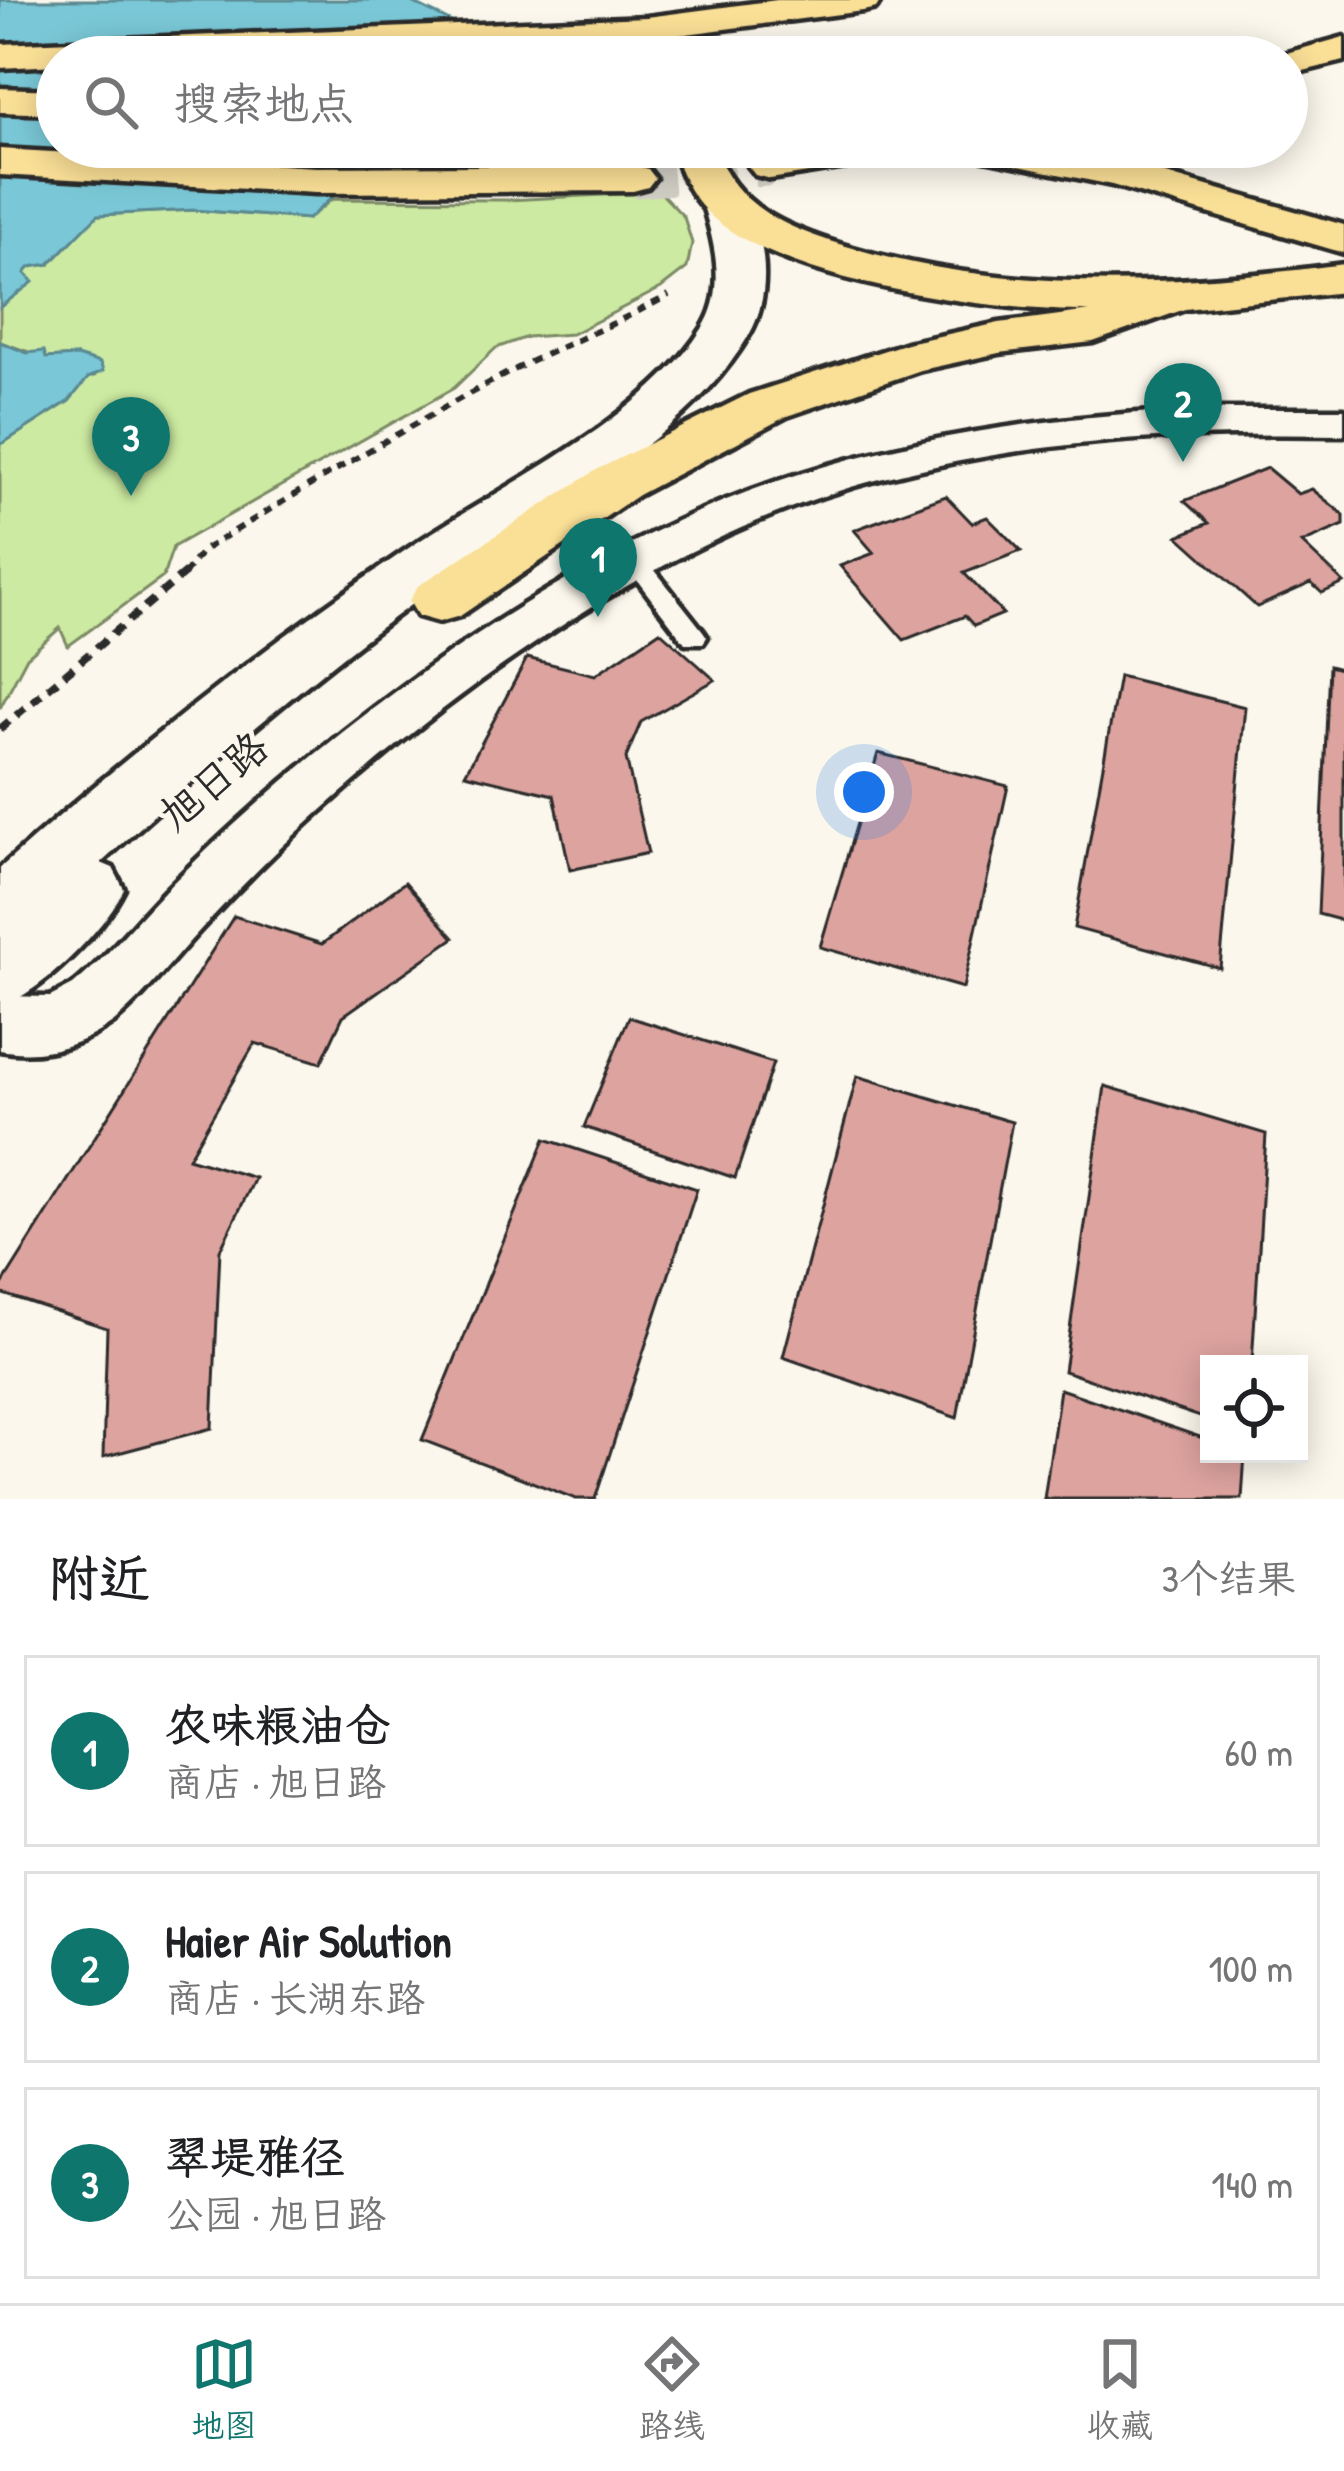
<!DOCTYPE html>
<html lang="zh">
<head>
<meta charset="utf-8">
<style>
  :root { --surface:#fff; --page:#f2f2f2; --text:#202124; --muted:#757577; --line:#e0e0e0; --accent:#0f766e }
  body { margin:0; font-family:"Patrick Hand","LXGW WenKai TC",sans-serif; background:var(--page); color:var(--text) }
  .controls { position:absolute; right:36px; bottom:36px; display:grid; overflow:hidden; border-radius:0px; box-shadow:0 6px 30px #0003 }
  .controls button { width:108px; height:108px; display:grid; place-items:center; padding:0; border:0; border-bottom:3px solid var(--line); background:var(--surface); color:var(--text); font:60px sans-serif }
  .you { position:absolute; left:864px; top:792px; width:42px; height:42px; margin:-30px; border:9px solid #fff; border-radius:50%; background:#1a73e8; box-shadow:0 0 0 18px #1a73e833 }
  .badge { display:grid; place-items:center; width:78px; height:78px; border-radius:50%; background:var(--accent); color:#fff; font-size:39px; font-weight:700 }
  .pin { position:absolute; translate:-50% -99px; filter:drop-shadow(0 3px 6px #0008) }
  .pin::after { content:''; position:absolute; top:63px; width:42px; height:36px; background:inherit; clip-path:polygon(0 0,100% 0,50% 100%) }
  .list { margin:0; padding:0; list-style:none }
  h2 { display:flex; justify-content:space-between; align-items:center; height:156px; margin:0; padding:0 48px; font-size:51px }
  h2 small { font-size:39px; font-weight:400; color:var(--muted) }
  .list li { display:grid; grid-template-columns:78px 1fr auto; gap:36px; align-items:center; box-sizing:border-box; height:192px; margin:0 24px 24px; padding:0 24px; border:3px solid var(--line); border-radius:0px }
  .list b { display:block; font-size:45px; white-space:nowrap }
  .list p { margin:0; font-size:39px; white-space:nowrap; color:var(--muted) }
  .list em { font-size:39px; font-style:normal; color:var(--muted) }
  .icon { flex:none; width:66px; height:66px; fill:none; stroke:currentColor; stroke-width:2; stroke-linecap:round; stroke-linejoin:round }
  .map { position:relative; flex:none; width:1344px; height:1499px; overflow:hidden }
  .search { position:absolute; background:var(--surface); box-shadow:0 6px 30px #0003; left:36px; right:36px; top:36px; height:132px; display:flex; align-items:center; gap:30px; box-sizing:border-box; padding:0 42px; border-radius:66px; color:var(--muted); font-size:45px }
  .sheet { height:804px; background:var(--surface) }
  nav { display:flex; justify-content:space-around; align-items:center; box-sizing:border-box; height:168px; border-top:3px solid var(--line); background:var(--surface); font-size:33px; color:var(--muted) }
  nav a { display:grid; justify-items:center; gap:6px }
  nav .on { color:var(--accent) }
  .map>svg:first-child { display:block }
  .green { fill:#cceaa1; stroke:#7c8a66; stroke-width:3 }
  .water { fill:#7ac8d7; stroke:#5a8992; stroke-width:3 }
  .building { fill:#dda39f; stroke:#2b2b2b; stroke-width:3 }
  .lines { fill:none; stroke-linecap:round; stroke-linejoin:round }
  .primary-tunnel { stroke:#d1cec5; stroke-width:40; stroke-dasharray:40 21; stroke-linecap:butt }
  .lane-casing { stroke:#2b2b2b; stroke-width:9 }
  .street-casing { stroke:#2b2b2b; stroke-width:9 }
  .secondary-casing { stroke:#2b2b2b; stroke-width:9 }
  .primary-casing { stroke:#2b2b2b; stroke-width:9 }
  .path-far1 { stroke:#2b2b2b; stroke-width:6; stroke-dasharray:9 8; stroke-linecap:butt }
  .path { stroke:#2b2b2b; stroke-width:8; stroke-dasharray:12 9; stroke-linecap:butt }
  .lane { fill:#fbf7ec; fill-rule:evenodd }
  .street { fill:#fbf7ec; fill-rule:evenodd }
  .secondary { fill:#fbf7ec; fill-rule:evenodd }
  .primary { fill:#fadf96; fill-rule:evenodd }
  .labels { text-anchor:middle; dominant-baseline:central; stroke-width:10; stroke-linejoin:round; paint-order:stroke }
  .street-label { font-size:42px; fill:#2b2b2b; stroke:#fbf7ec }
</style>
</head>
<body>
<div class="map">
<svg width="1344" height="1499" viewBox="0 0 1344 1499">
  <rect width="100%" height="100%" fill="#fbf7ec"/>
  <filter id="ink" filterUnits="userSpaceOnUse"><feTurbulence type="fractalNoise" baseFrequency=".00833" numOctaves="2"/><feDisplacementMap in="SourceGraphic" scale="24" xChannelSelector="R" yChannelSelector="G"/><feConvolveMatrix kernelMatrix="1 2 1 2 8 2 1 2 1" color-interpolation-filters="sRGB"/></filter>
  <g filter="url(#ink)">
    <path class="green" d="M660 192 684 217 692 243 687 268 661 288 572 334 527 337 496 348 454 388 173 547 163 577 68 646 60 628 27 657 0 708V445L69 401 87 378 94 376 77 356 46 358 0 342V307L32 282 25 273 30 267 50 264 97 215 194 210 308 219 332 199 507 200Z"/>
    <g class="water">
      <path d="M0 0H407L496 44 499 53 497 57H57V147H388L308 219 194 210 98 215 49 264 30 267 25 273 33 282 0 307Z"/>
      <path d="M0 342 27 353 44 351 46 358 77 356 100 363 103 371 88 378 69 401 0 445Z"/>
    </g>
    <g class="building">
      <path d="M1267 468 1298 494 1312 489 1344 515V525L1302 543 1344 583 1322 593 1311 583 1257 607 1178 536 1209 523 1184 501Z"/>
      <path d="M946 496 972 523 987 517 1021 551 964 573 1003 614 974 626 965 616 904 640 840 566 874 553 854 530Z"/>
      <path d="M660 631 715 680 641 722 626 758 648 853 570 870 554 795 465 774 527 658 595 675Z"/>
      <path d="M1329 666 1344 670V921L1318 914Z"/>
      <path d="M1119 676 1245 707 1220 968 1074 928Z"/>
      <path d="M878 753 1008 786 963 988 820 947Z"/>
      <path d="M405 882 454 938 343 1016 321 1063 255 1043 188 1158 255 1178 220 1250 212 1428 103 1457 107 1328 0 1293V1288L234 916 322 944Z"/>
      <path d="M629 1017 773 1063 735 1178 584 1127Z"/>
      <path d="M857 1076 1012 1122 957 1418 783 1357Z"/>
      <path d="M1105 1086 1266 1134 1252 1364H1209V1420L1064 1371Z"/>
      <path d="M545 1139 697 1189 595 1499H576L422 1440Z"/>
      <path d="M1060 1389 1209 1440V1454H1245L1242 1499H1044Z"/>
    </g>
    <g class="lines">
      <path class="primary-tunnel" d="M633 178 770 166"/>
      <defs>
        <path id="lane" d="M638 557 646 559 703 631 707 637 703 643H685L630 571 626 565 630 559Z"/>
        <path id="street" d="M1208 409H1344V435C1189 432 1034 439 884 478 679 530 473 673 317 814 277 850 238 889 201 929 172 960 147 994 114 1022 80 1046 41 1058 0 1050V996L50 997 73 985C106 958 132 925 162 894 200 855 241 818 282 782 427 659 613 532 796 475 930 432 1068 415 1208 409Z"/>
        <path id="secondary" d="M725 192 741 196C767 234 773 294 749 335 683 446 547 506 446 579 325 666 210 763 101 863L113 868 124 889C104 930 42 992 0 1007V868C127 755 262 648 403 552 494 489 643 422 702 329 727 291 715 245 703 205L709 196Z"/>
        <g id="primary">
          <path d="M777 0H881L876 8 863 11 647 39 243 57H57V65L0 68V44L647 17Z"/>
          <path d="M1344 37V61L1287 75V57H1272Z"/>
          <path d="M0 88 57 90V114L0 112Z"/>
          <path d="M673 147H715C734 208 790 229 846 246 1009 295 1178 286 1344 264V292L1185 309 1093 342 999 353 921 370 787 416 638 495 460 616 439 622 418 616 409 601 418 586 598 469 749 394 907 343 999 323 1090 311C993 311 777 283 707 212 689 194 679 171 673 147Z"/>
          <path d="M809 147H911L905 156 890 160 770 179 755 175 748 166 755 157Z"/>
          <path d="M964 147H1049L1120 161 1344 225V253L1112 185 970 156Z"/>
          <path d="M0 149 316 167 633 165 648 169 655 178 648 187 633 191 316 193 0 175Z"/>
        </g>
      </defs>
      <use href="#lane" class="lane-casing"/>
      <use href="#street" class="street-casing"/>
      <use href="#secondary" class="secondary-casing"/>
      <use href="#primary" class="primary-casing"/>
      <path class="path-far1" d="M184 575 202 551C301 490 401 430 504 375 558 347 615 325 669 295"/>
      <path class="path" d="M0 729 186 572"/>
      <use href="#lane" class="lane"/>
      <use href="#street" class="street"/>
      <use href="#secondary" class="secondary"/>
      <use href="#primary" class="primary"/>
    </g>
  </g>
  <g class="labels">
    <g class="street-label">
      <text transform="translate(213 780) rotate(-40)">旭日路</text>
    </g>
  </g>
</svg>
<div class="controls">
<button><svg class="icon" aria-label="locate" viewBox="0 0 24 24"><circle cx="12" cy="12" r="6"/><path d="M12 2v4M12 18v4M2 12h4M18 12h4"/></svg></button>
</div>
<div class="you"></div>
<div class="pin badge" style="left:598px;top:617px">1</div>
<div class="pin badge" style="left:1183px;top:462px">2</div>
<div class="pin badge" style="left:131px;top:496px">3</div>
<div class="search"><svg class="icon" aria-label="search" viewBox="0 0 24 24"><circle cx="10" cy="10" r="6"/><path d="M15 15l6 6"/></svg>搜索地点</div>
</div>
<section class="sheet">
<h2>附近<small>3个结果</small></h2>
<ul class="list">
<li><span class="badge">1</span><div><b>农味粮油仓</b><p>商店 · 旭日路</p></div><em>60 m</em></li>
<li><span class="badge">2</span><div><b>Haier Air Solution</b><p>商店 · 长湖东路</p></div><em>100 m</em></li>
<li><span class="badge">3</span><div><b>翠堤雅径</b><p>公园 · 旭日路</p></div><em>140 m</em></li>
</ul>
</section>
<nav>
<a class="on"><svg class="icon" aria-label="map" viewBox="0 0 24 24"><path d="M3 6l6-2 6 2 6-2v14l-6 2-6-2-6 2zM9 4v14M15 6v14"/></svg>地图</a>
<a><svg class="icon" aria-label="directions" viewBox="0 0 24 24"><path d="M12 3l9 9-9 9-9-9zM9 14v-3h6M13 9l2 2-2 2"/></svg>路线</a>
<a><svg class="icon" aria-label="saved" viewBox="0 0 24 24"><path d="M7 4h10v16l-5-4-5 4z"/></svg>收藏</a>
</nav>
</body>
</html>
